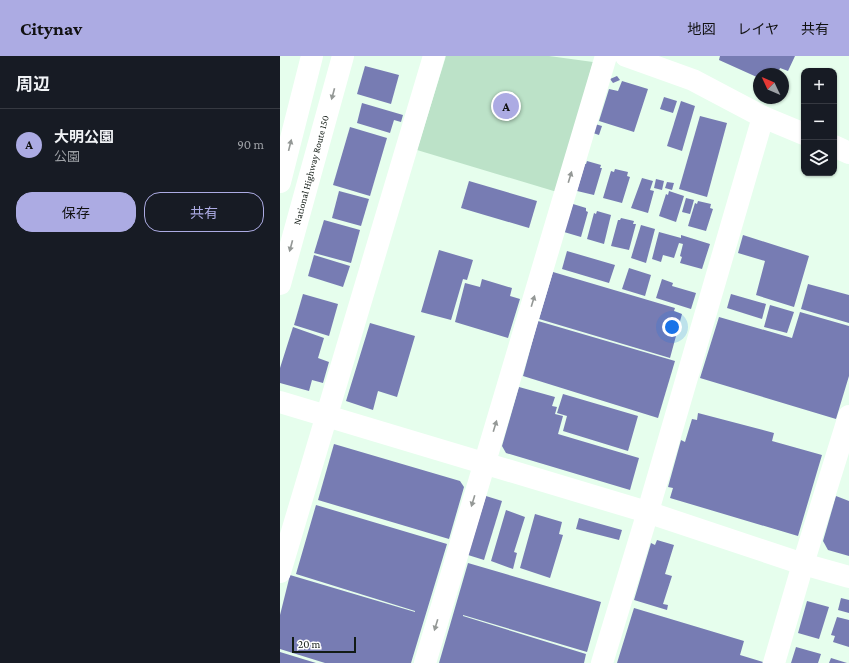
<!DOCTYPE html>
<html lang="ja">
<head>
<meta charset="utf-8">
<style>
  :root { --surface:#171b24; --page:#242831; --text:#f1f3f6; --muted:#9ea1a6; --line:#363941; --accent:#acabe3 }
  body { margin:0; font-family:"Crimson Pro","Noto Sans JP",serif; background:var(--page); color:var(--text) }
  .controls { position:absolute; right:12px; top:12px; display:grid; overflow:hidden; border-radius:8px; box-shadow:0 1px 3px #0004 }
  .controls button { width:36px; height:36px; display:grid; place-items:center; padding:0; border:0; border-bottom:1px solid var(--line); background:var(--surface); color:var(--text); font:20px sans-serif }
  .compass { position:absolute; left:473px; top:12px; width:36px; height:36px; border-radius:50%; background:var(--surface); box-shadow:0 1px 3px #0004; rotate:314deg }
  .scale { position:absolute; left:12px; bottom:10px; width:64px; box-sizing:border-box; padding-left:4px; border:2px solid #121b15; border-top:0; font-size:11px; line-height:14px; white-space:nowrap; color:#121b15; -webkit-text-stroke:3px #fff; paint-order:stroke }
  .you { position:absolute; left:392px; top:271px; width:14px; height:14px; margin:-10px; border:3px solid #fff; border-radius:50%; background:#1a73e8; box-shadow:0 0 0 6px #1a73e833 }
  .badge { display:grid; place-items:center; width:26px; height:26px; border-radius:50%; background:var(--accent); color:#111; font-size:13px; font-weight:700 }
  .pin { position:absolute; translate:-50% -50%; border:2px solid #fff; box-shadow:0 1px 4px #0006 }
  .list { margin:0; padding:0; list-style:none }
  h2 { display:flex; justify-content:space-between; align-items:center; height:52px; margin:0; padding:0 16px; font-size:17px }
  h2 small { font-size:13px; font-weight:400; color:var(--muted) }
  .list li { display:grid; grid-template-columns:26px 1fr auto; gap:12px; align-items:center; box-sizing:border-box; height:72px; padding:0 16px; border-top:1px solid var(--line) }
  .list b { display:block; font-size:15px; white-space:nowrap }
  .list p { margin:0; font-size:13px; white-space:nowrap; color:var(--muted) }
  .list em { font-size:13px; font-style:normal; color:var(--muted) }
  .actions { display:flex; gap:8px; padding:12px 16px }
  .actions a { flex:1; padding:9px 0; border:1px solid var(--accent); border-radius:16px; text-align:center; font-size:14px; color:var(--accent) }
  .actions .main { background:var(--accent); color:#111 }
  .icon { flex:none; width:22px; height:22px; fill:none; stroke:currentColor; stroke-width:2; stroke-linecap:round; stroke-linejoin:round }
  .map { position:relative; flex:none; width:569px; height:607px; overflow:hidden }
  header { display:flex; align-items:center; gap:24px; box-sizing:border-box; height:56px; padding:0 20px; background:var(--accent); color:#111 }
  header strong { font-size:19px }
  nav { display:flex; gap:22px; margin-inline-start:auto; font-size:14px }
  main { display:flex }
  aside { flex:1; background:var(--surface) }
  .map>svg:first-child { display:block }
  .green { fill:#bce2c8 }
  .building { fill:#777cb3 }
  .lines { fill:none; stroke-linecap:round; stroke-linejoin:round }
  .street { stroke:#fff; stroke-width:22 }
  .secondary { stroke:#fff; stroke-width:22 }
  .highway { stroke:#fff; stroke-width:22 }
  .oneway { fill:#949896 }
  .labels { text-anchor:middle; dominant-baseline:central; stroke-width:3.5; stroke-linejoin:round; paint-order:stroke }
  .street-label { font-size:10px; fill:#121b15; stroke:#fff }
</style>
</head>
<body>
<header>
<strong>Citynav</strong>
<nav><a>地図</a><a>レイヤ</a><a>共有</a></nav>
</header>
<main>
<aside>
<h2>周辺<small></small></h2>
<ul class="list">
<li><span class="badge">A</span><div><b>大明公園</b><p>公園</p></div><em>90 m</em></li>
</ul>
<div class="actions"><a class="main">保存</a><a>共有</a></div>
</aside>
<div class="map">
<svg width="569" height="607" viewBox="0 0 569 607">
  <rect width="100%" height="100%" fill="#e6feed"/>
  <path class="green" d="M166 0H269L313 6 277 136 137 94Z"/>
  <g class="building">
    <path d="M440 0H515L508 15 500 12 498 18H479V22L439 4Z"/>
    <path d="M85 10 119 19 111 48 77 38Z"/>
    <path d="M337 20 340 24 333 27 330 23Z"/>
    <path d="M342 25 368 33 354 76 319 65 329 33 338 35Z"/>
    <path d="M384 41 397 45 393 57 380 53Z"/>
    <path d="M401 45 415 50 402 95 387 90Z"/>
    <path d="M82 47 123 59 121 66 114 64 110 77 77 67Z"/>
    <path d="M420 60 447 67 427 141 399 133Z"/>
    <path d="M315 68 322 70 319 79 313 77Z"/>
    <path d="M70 71 107 82 90 140 53 129Z"/>
    <path d="M307 105 321 109 320 112H322L314 139 297 135 305 108H306Z"/>
    <path d="M335 113 348 116 347 120 350 121 342 147 323 142 331 115 334 116Z"/>
    <path d="M362 122 373 125 370 134 374 135 368 157 351 152Z"/>
    <path d="M376 123 384 125 382 134 374 132Z"/>
    <path d="M189 125 257 145 249 172 181 152Z"/>
    <path d="M387 126 394 127 392 134 385 132Z"/>
    <path d="M59 135 89 143 81 170 52 162Z"/>
    <path d="M389 135 404 140 396 166 379 160 386 138 388 139Z"/>
    <path d="M406 142 414 144 410 158 402 156Z"/>
    <path d="M418 145 431 148 430 152 433 153 426 175 408 170 415 147 417 148Z"/>
    <path d="M293 148 306 152V155L308 156 301 181 284 176Z"/>
    <path d="M317 155 331 159 324 188 307 183 314 157 316 158Z"/>
    <path d="M341 162 354 165 353 168H356L349 194 331 190 338 164H340Z"/>
    <path d="M44 164 80 174 71 207 34 197Z"/>
    <path d="M361 169 375 173 366 207 351 202Z"/>
    <path d="M379 176 401 182V179L430 188 422 213 400 207 402 201 400 200 403 188 399 187 394 202 383 199 381 206 372 203Z"/>
    <path d="M463 179 529 200 514 251 476 239 485 205 458 197Z"/>
    <path d="M159 194 193 204 187 224 183 223 171 264 141 256Z"/>
    <path d="M287 195 335 209 329 227 282 213Z"/>
    <path d="M34 199 70 210 63 231 28 220Z"/>
    <path d="M349 212 371 219 365 240 342 233Z"/>
    <path d="M273 216 395 252 394 255 402 258 390 302 259 263Z"/>
    <path d="M202 223 232 232 230 240 240 243 228 282 175 266 185 227 200 231Z"/>
    <path d="M382 223 393 227 392 230 416 237 411 253 376 242Z"/>
    <path d="M528 228 569 239V267L521 253Z"/>
    <path d="M23 238 58 248 49 280 14 269Z"/>
    <path d="M451 238 486 248 482 263 447 252Z"/>
    <path d="M490 249 514 256 507 277 484 271Z"/>
    <path d="M520 256 569 270V320L556 363 420 322 439 261 512 282Z"/>
    <path d="M258 265 395 305 378 362 243 320Z"/>
    <path d="M90 267 135 280 117 341 98 335 93 354 66 345Z"/>
    <path d="M13 271 44 282 38 302 49 306 43 327 32 324 29 335 0 327V312Z"/>
    <path d="M239 331 275 341 272 350 277 351 275 358 283 360 278 378 359 402 350 434 226 397 222 390Z"/>
    <path d="M283 338 358 360 348 395 283 375 287 360 277 357Z"/>
    <path d="M418 357 494 377 492 385 542 399 518 480 390 442 393 432 388 431 401 384 405 386 412 363 417 364Z"/>
    <path d="M54 388 180 425 184 431 169 483 38 444Z"/>
    <path d="M206 440 222 445 204 504 188 499Z"/>
    <path d="M556 440 569 445V500L548 494 543 485Z"/>
    <path d="M36 449 167 488 131 607H45L0 593V559L10 519 135 556V555L16 518Z"/>
    <path d="M226 454 245 461 234 496 237 497 233 513 211 505Z"/>
    <path d="M255 458 282 466 279 478 283 479 270 522 240 512Z"/>
    <path d="M299 462 342 474 339 484 296 473Z"/>
    <path d="M377 484 394 489 385 518 392 520 383 548 388 549 387 554 354 544 371 487 375 489Z"/>
    <path d="M188 507 321 546 307 596 183 559V560L306 598 304 607H159Z"/>
    <path d="M561 542 569 544V557L558 554Z"/>
    <path d="M527 545 549 551 539 583 518 577Z"/>
    <path d="M354 552 464 585 460 599 483 606 482 607H337Z"/>
    <path d="M557 561 569 564V591L553 586 555 580 551 579Z"/>
    <path d="M516 591 541 598 538 607H511Z"/>
    <path d="M0 596 36 607H0Z"/>
    <path d="M551 602 567 607H549Z"/>
  </g>
  <g class="lines">
    <g class="street">
      <path d="M346 0 413 24 483 61 524 78"/>
      <path d="M554 90 569 97"/>
      <path d="M0 516 154 0"/>
      <path d="M145 607 326 0"/>
      <path d="M322 607 364 469 483 61"/>
      <path d="M494 607 523 508 569 360"/>
    </g>
    <path class="secondary" d="M0 346 367 456 523 508 569 521"/>
    <g class="highway">
      <path d="M0 126 32 0"/>
      <path d="M0 228 63 0"/>
    </g>
  </g>
  <defs><path id="oneway-solid" d="M-6-.8H1V-3.2L6.5 0L1 3.2V.8H-6Z"/></defs>
  <g class="oneway">
    <use href="#oneway-solid" transform="translate(53 38) rotate(105)"/>
    <use href="#oneway-solid" transform="translate(10 89) rotate(-76)"/>
    <use href="#oneway-solid" transform="translate(290 121) rotate(-73)"/>
    <use href="#oneway-solid" transform="translate(11 190) rotate(105)"/>
    <use href="#oneway-solid" transform="translate(253 245) rotate(-73)"/>
    <use href="#oneway-solid" transform="translate(215 370) rotate(-73)"/>
    <use href="#oneway-solid" transform="translate(193 445) rotate(107)"/>
    <use href="#oneway-solid" transform="translate(156 569) rotate(107)"/>
  </g>
  <g class="labels">
    <g class="street-label">
      <text transform="translate(31 114) rotate(-75)">National Highway Route 150</text>
    </g>
  </g>
</svg>
<div class="controls">
<button>+</button>
<button>−</button>
<button><svg class="icon" aria-label="layers" viewBox="0 0 24 24"><path d="M12 4l9 5-9 5-9-5zM3 14l9 5 9-5"/></svg></button>
</div>
<svg class="compass" viewBox="-18 -18 36 36"><path d="M0-13l5 13h-10z" fill="#e53935"/><path d="M0 13l5-13h-10z" fill="#9ea1a6"/></svg>
<div class="scale">20 m</div>
<div class="you"></div>
<div class="pin badge" style="left:226px;top:50px">A</div>
</div>
</main>
</body>
</html>
